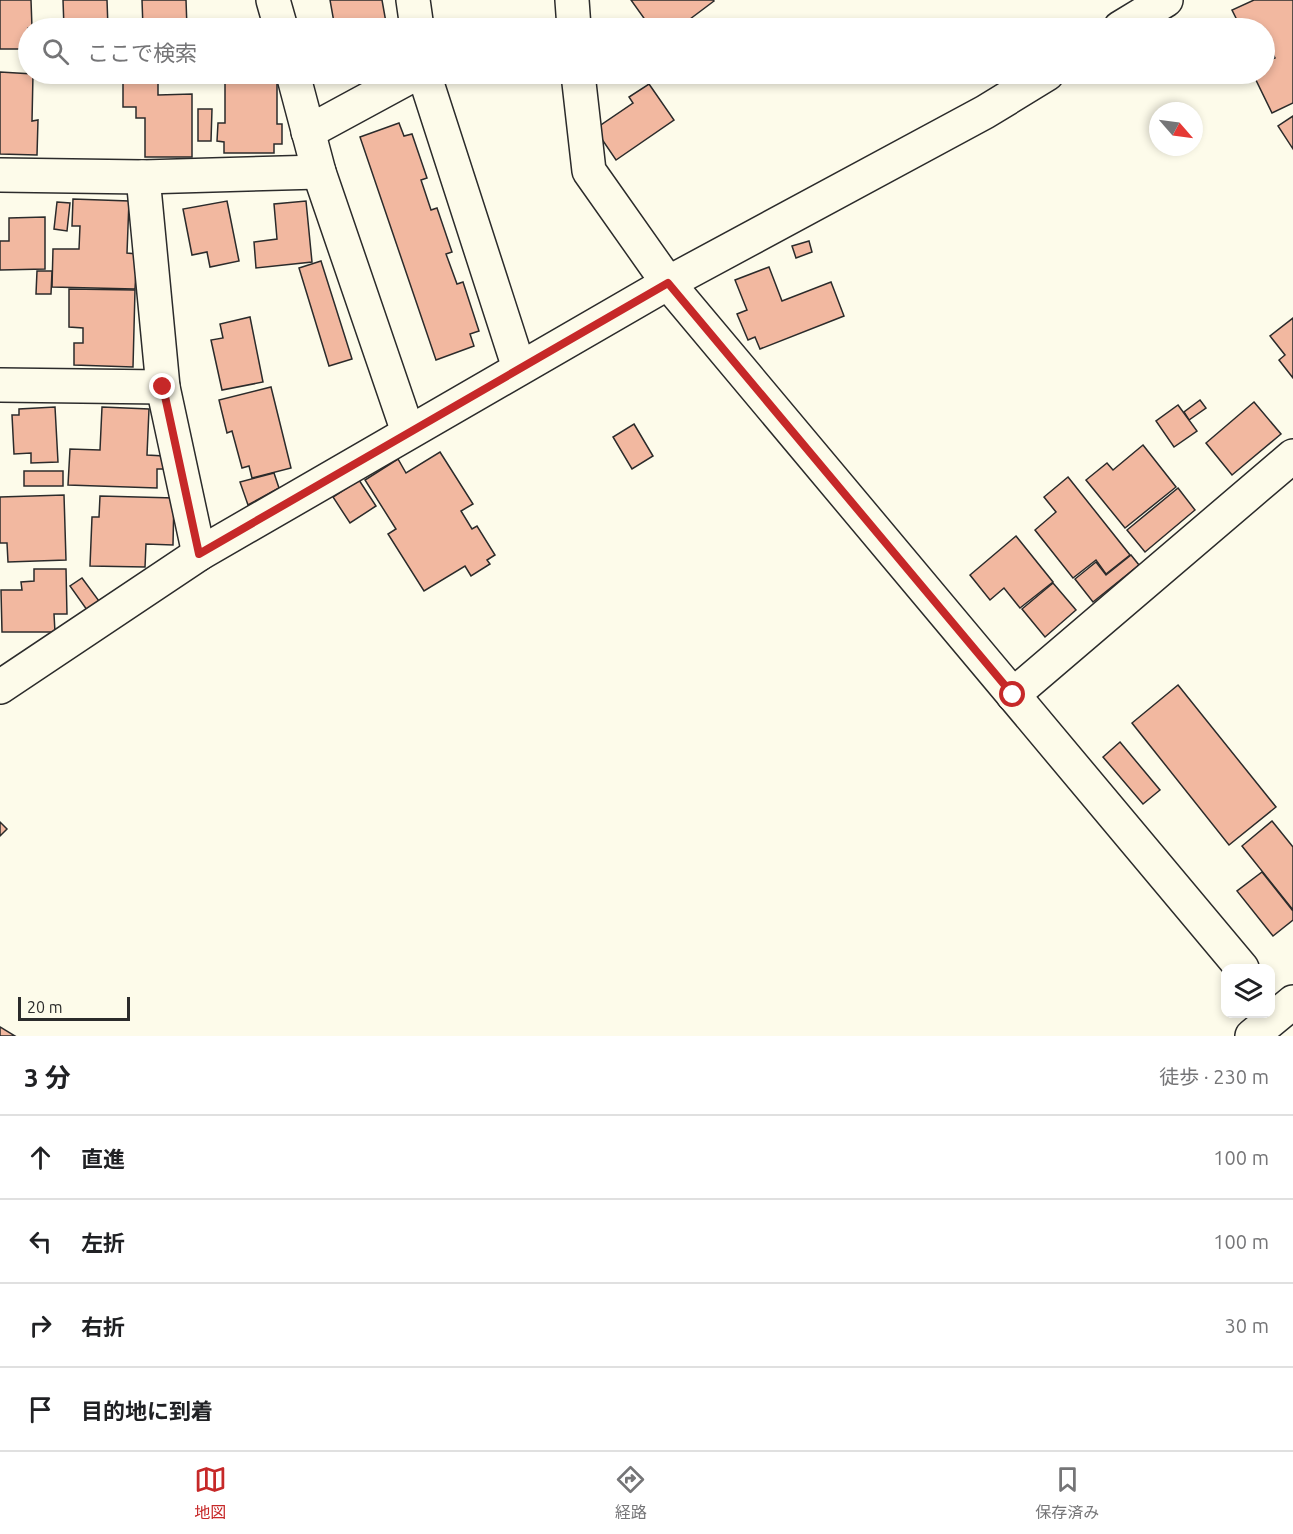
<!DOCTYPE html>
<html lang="ja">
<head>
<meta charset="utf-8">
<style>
  :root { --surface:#fff; --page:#f2f2f2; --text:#202124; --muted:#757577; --line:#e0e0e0; --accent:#c62828 }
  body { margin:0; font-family:Ubuntu,"Noto Sans JP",sans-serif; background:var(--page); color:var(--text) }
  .controls { position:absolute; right:18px; bottom:18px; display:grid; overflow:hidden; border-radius:12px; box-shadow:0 3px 9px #0003 }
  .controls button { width:54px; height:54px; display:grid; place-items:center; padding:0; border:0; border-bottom:2px solid var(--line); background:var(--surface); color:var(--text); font:30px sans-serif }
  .compass { position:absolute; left:1149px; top:102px; width:54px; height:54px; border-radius:50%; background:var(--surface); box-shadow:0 3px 9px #0003; rotate:118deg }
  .scale { position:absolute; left:18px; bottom:15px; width:112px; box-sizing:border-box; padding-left:6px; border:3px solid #2b2b2b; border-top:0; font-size:16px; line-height:21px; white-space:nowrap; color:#2b2b2b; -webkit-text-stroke:4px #fdfbea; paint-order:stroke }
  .stop { position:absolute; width:18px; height:18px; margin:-14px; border:4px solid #c62828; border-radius:50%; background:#fff }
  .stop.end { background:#c62828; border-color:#fff; box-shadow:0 2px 6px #0008 }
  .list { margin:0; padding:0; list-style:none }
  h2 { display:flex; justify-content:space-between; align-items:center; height:78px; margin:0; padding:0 24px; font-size:26px }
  h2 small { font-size:20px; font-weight:400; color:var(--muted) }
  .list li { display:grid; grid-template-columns:39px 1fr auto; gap:18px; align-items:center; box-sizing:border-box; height:84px; padding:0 24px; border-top:2px solid var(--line) }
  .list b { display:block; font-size:22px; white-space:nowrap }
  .list em { font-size:20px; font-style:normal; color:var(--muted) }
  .icon { flex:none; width:33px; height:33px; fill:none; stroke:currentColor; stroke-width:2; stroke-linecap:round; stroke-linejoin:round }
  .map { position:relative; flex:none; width:1293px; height:1036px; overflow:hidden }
  .search { position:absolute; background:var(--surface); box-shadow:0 3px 9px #0003; left:18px; right:18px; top:18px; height:66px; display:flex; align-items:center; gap:15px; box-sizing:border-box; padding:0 21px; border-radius:33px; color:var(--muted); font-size:22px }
  .sheet { height:414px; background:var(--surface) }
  nav { display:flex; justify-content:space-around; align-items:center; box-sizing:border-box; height:84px; border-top:2px solid var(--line); background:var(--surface); font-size:16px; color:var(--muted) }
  nav a { display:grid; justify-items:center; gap:3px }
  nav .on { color:var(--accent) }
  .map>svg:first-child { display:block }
  .building { fill:#f2b8a0; stroke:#2b2b2b; stroke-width:1.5 }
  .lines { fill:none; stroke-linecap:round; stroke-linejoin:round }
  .minor-casing { stroke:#2b2b2b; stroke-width:36 }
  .minor { stroke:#fdfbea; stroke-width:33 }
  .route { stroke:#c62828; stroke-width:8 }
</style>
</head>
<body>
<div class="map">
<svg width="1293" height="1036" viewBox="0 0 1293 1036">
  <rect width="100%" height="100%" fill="#fdfbea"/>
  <g class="building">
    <path d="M0 0H31L32 28H28V49H0Z"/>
    <path d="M63 0H107L108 28H64Z"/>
    <path d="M142 0H186L187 28H143Z"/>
    <path d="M330 0H382L387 28H335Z"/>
    <path d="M631 0H713L714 1 678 28H651Z"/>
    <path d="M1254 0H1293V103L1272 113 1253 74H1264V63L1275 58 1267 43 1264 44V28H1241L1232 10Z"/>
    <path d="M0 72 33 74 32 121 38 120 37 155 0 154Z"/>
    <path d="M225 74H277V124H282V144H274V153H224V142L217 141 218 123H225Z"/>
    <path d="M611 74H626L616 80Z"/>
    <path d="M123 75H142L141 83H158V95L192 94V157H145V118H136V107H123Z"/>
    <path d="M649 84 674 120 616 160 595 129 633 103 629 97Z"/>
    <path d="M198 109H212L211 141H198Z"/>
    <path d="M1293 116V149L1278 126Z"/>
    <path d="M399 123 404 136 412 134 427 178 421 180 431 210 437 208 452 252 446 254 457 284 463 282 479 331 470 334 474 346 436 360 360 137Z"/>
    <path d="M73 199 129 201 127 253 137 254 135 289 52 287 53 249H79L80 226H72Z"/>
    <path d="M227 201 239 261 210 267 207 252 192 255 183 209Z"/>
    <path d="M306 201 312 262 256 268 254 242 277 239 274 204Z"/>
    <path d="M57 202 70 203 67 231 54 229Z"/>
    <path d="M45 217V269L0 270V241H9V218Z"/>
    <path d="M809 241 812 252 796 258 792 246Z"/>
    <path d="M321 261 352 359 329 366 299 268Z"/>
    <path d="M769 267 782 301 831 282 844 316 760 349 755 337 748 340 737 314 747 310 735 280Z"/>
    <path d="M37 271H52L51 294H36Z"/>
    <path d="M69 289 135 290 133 367 74 365V343H83V328L69 327Z"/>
    <path d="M250 317 263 382 222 390 211 340 223 338 220 324Z"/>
    <path d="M1293 318V378L1279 360 1285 355 1270 336Z"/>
    <path d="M271 387 291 468 252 478 249 466 242 468 232 431 227 433 219 400Z"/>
    <path d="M1200 400 1206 408 1189 420 1184 412Z"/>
    <path d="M1254 402 1281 434 1232 475 1206 443Z"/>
    <path d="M1178 405 1197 431 1174 447 1156 421Z"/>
    <path d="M55 407 58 462 31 463V453L14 454 12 415H19V409Z"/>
    <path d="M102 407 149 409 147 455 164 456V469H157V488L68 485 70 449 100 450Z"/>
    <path d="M634 424 653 456 632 469 613 437Z"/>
    <path d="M1143 445 1176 487 1125 528 1086 480 1107 463 1113 470Z"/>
    <path d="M440 452 473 504 461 511 472 529 477 526 495 555 487 560 490 564 471 576 465 566 424 591 388 534 396 529 365 480 398 459 406 473Z"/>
    <rect x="24" y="471" width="39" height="15"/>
    <path d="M274 473 279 488 248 505 240 482Z"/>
    <path d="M1068 477 1130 555 1106 574 1096 560 1073 578 1035 530 1056 512 1044 497Z"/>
    <path d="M359 480 376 506 350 523 333 497Z"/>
    <path d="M1178 488 1195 510 1145 552 1127 530Z"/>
    <path d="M64 495 66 560 8 562 7 543H0V497Z"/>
    <path d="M100 496 174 498 173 545 146 544 145 567 90 566 92 517H99Z"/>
    <path d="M1016 536 1053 582 1020 608 1004 588 990 600 970 575Z"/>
    <path d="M1131 555 1139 565 1093 602 1075 579 1096 562 1106 575Z"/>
    <path d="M34 569H66L67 614H54L55 632H2L1 590H22L21 582 34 581Z"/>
    <path d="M82 578 99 601 87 610 70 586Z"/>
    <path d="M1053 583 1076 610 1045 637 1022 609Z"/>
    <path d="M1178 685 1276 807 1229 845 1132 723Z"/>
    <path d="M1120 742 1160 790 1143 804 1103 757Z"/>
    <path d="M1272 821 1293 847V910L1242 846Z"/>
    <path d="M0 822 7 829 0 836Z"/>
    <path d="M1262 872 1293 911V920L1273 936 1237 891Z"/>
    <path d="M0 1027 15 1036H0Z"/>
  </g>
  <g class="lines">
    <defs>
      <g id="minor">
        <path d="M273 0 281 28"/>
        <path d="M413 0 417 28"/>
        <path d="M572 0 574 28"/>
        <path d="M1120 28 1166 0"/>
        <path d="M293 74 319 172 408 432"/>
        <path d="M424 74 519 368"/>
        <path d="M578 74 589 171 668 283 1242 968"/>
        <path d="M308 132 415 74"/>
        <path d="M0 175 143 177 319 172"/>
        <path d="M143 177 163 387 199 554"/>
        <path d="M0 385 163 387"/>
        <path d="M0 687 199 554 668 283 985 112 1047 74"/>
        <path d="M1013 695 1293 456"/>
        <path d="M1252 1036 1293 1002"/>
      </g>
    </defs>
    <use href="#minor" class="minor-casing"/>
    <use href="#minor" class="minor"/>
  </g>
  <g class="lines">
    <path class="route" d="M163 387 199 554 668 283 1013 695"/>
  </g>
</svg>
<div class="controls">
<button><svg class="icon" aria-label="layers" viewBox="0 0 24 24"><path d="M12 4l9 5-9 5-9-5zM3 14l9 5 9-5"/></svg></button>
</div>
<svg class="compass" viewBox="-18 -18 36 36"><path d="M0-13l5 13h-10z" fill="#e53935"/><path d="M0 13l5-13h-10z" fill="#757577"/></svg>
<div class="scale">20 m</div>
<div class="stop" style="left:1013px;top:695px"></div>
<div class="stop end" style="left:163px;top:387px"></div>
<div class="search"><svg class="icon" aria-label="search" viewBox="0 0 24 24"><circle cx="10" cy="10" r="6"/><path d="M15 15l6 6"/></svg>ここで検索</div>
</div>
<section class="sheet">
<h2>3 分<small>徒歩 · 230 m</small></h2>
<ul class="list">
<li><svg class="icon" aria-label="ahead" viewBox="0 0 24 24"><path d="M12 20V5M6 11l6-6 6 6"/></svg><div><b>直進</b></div><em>100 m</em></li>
<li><svg class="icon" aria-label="left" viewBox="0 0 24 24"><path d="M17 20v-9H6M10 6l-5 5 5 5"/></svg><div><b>左折</b></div><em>100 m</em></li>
<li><svg class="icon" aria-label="right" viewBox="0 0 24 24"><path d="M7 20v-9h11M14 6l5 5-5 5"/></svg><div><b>右折</b></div><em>30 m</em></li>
<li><svg class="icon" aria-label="arrive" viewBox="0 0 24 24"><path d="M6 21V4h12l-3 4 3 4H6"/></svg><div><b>目的地に到着</b></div></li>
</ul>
</section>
<nav>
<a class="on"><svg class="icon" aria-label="map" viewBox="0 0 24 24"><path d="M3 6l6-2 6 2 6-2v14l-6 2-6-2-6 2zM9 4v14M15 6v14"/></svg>地図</a>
<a><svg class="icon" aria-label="directions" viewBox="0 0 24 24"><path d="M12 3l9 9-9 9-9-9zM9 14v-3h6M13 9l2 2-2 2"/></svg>経路</a>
<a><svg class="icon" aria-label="saved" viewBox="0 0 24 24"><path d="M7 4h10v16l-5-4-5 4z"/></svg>保存済み</a>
</nav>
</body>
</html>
